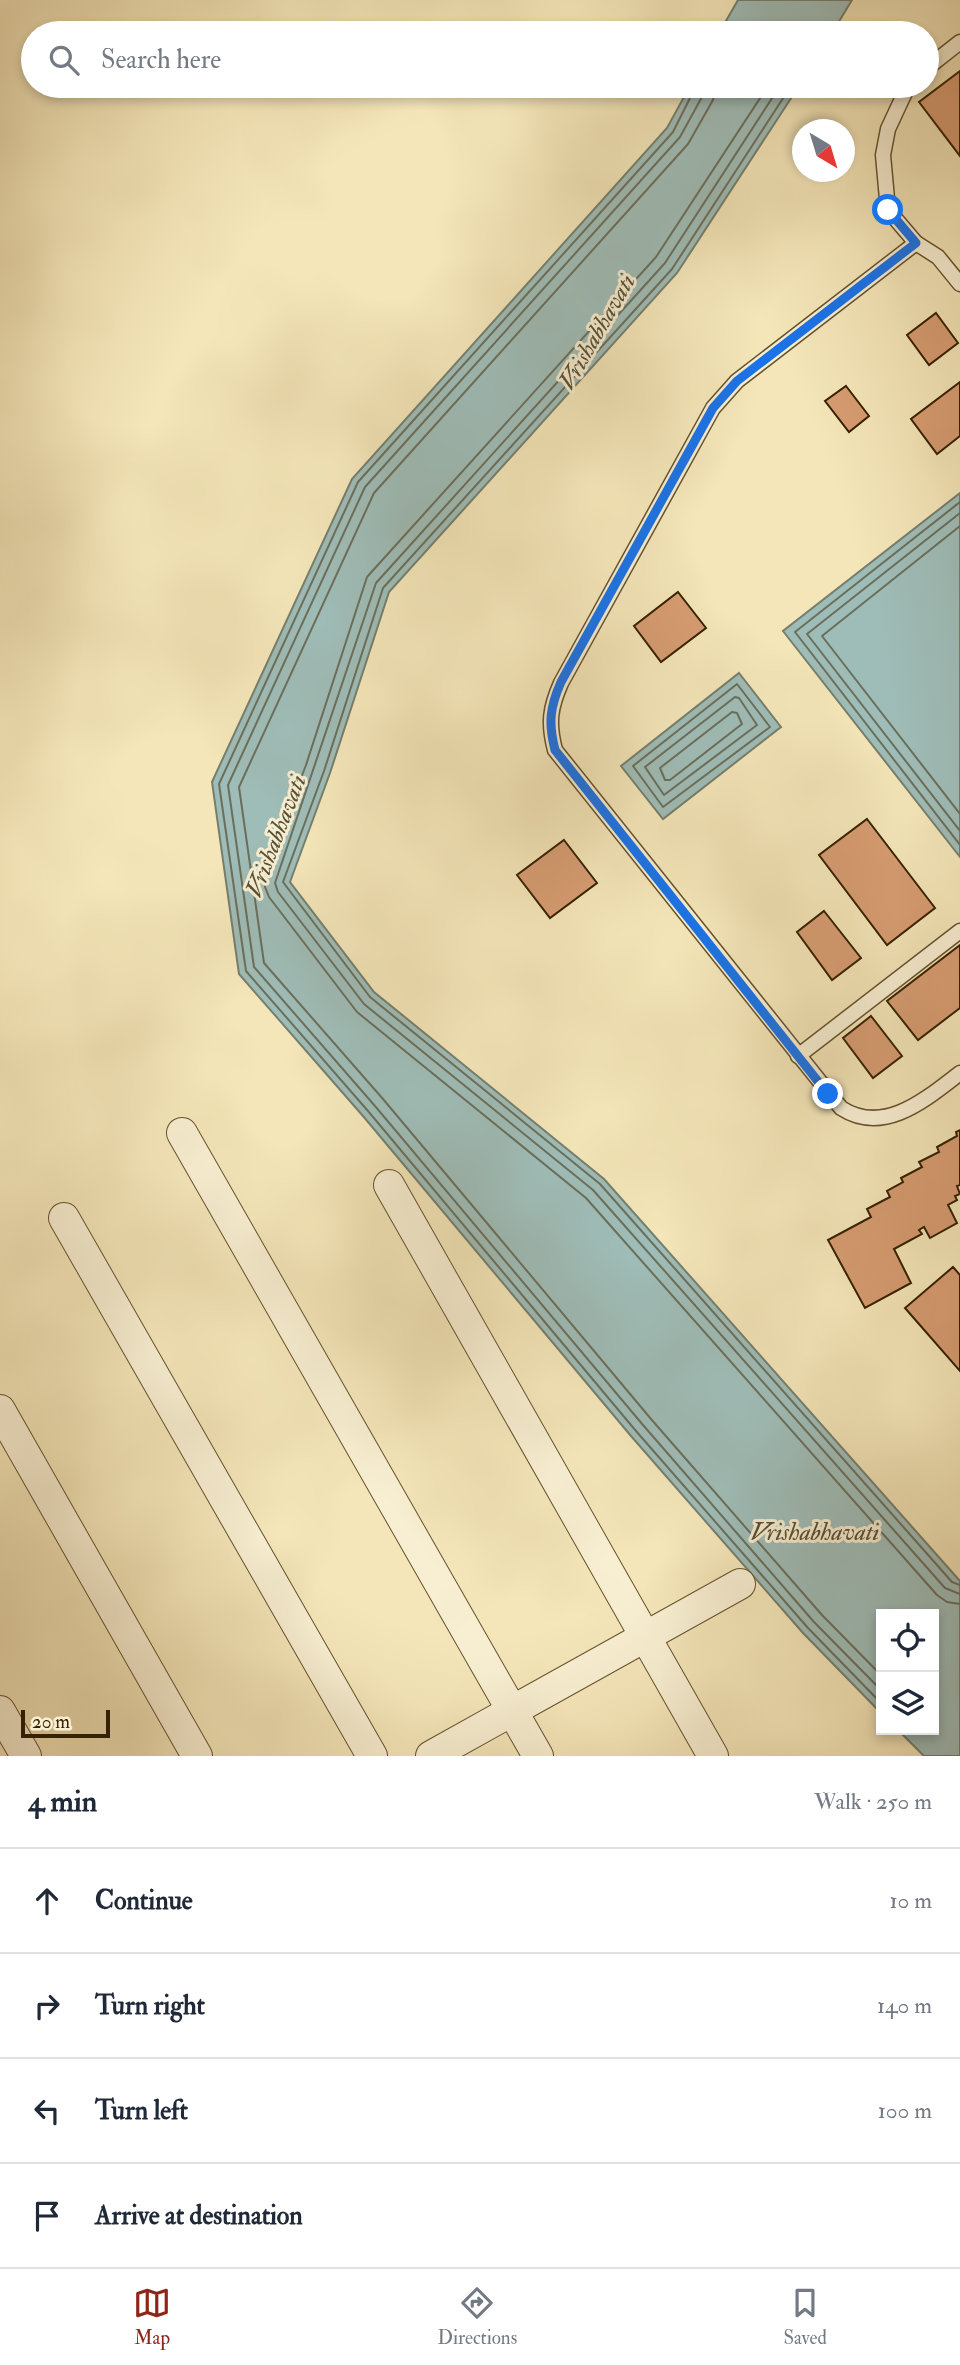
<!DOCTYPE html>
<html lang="en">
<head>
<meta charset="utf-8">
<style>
  :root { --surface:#fff; --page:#f6f6f7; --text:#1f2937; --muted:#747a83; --line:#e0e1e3; --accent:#8f2418 }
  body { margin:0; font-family:"IM FELL Double Pica",serif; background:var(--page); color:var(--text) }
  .controls { position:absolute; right:21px; bottom:21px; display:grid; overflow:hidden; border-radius:0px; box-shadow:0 4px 10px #0003 }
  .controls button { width:63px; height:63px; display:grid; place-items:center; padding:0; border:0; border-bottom:2px solid var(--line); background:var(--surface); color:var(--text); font:35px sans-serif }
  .compass { position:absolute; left:792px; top:119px; width:63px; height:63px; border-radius:50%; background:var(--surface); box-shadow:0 4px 10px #0003; rotate:142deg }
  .scale { position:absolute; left:21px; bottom:18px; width:89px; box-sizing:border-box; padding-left:7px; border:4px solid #362100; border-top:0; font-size:19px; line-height:24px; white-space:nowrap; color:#362100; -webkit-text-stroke:5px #f8efd2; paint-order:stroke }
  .stop { position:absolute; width:21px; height:21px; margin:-16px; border:5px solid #1a73e8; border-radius:50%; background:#fff }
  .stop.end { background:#1a73e8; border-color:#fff; box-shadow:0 2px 7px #0008 }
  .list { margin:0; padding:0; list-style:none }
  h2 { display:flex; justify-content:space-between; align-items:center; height:91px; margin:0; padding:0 28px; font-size:30px }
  h2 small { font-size:23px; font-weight:400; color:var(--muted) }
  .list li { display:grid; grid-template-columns:46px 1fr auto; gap:21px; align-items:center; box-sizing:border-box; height:105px; padding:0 28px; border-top:2px solid var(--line) }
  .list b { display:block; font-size:26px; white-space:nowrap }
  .list em { font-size:23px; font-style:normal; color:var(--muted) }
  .icon { flex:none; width:38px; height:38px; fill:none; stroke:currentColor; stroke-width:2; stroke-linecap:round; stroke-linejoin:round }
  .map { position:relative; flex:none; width:960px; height:1756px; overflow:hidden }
  .search { position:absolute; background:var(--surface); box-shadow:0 4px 10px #0003; left:21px; right:21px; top:21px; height:77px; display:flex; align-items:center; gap:18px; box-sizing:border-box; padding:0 24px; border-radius:38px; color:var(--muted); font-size:26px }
  .sheet { height:511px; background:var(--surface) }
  nav { display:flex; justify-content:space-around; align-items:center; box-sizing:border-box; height:98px; border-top:2px solid var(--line); background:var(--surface); font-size:19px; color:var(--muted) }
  nav a { display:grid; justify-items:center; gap:4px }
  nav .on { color:var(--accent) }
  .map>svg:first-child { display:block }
  .water { fill:#9fbdb8; stroke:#757f6e; stroke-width:2 }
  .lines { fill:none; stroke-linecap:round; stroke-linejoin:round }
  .shore { stroke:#6a6f5c; stroke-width:2 }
  .building { fill:#d79c72; stroke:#362100; stroke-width:2 }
  .lane-casing { stroke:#66522e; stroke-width:17 }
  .street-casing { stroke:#66522e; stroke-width:32 }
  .lane { stroke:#f8efd2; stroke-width:14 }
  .street { stroke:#f8efd2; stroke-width:30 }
  .route { stroke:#1a73e8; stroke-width:9 }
  .labels { text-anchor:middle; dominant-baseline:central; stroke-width:6; stroke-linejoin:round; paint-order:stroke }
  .water-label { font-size:24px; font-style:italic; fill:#565037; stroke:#f8efd2 }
</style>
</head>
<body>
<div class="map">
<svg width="960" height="1756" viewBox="0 0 960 1756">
  <rect width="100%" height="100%" fill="#f4e6b9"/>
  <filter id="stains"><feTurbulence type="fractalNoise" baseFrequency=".00286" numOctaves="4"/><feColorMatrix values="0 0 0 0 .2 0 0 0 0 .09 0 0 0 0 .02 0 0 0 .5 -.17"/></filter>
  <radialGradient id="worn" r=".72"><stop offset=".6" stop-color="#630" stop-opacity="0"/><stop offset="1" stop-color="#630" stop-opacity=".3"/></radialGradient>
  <g class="water">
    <path d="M738 0H852L832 33H719Z"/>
    <path d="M690 86H799L677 273 389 592 330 773 290 882 374 992 604 1179 960 1581V1756H924L898 1730H934V1614H881V1713L803 1633 631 1436 363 1116 239 974 212 782 352 479 667 128Z"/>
    <path d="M960 493V857L783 631Z"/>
    <path d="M739 673 781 727 663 819 621 766Z"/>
  </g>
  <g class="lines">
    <g class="shore">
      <path d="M696 86 673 132 358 482 219 784 246 971 368 1111 636 1431 808 1628 881 1703"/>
      <path d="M705 86 703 95 680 137 365 487 228 785 254 967 375 1106 643 1425 814 1622 881 1690"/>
      <path d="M715 86 713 100 688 144 374 493 239 787 264 963 383 1099 651 1419 822 1615 881 1675"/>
      <path d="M768 86 656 257 367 577 306 765 265 873V887L269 897 357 1012 586 1198 937 1595 947 1602 960 1604"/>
      <path d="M780 86 665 263 376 583 275 883 278 892 364 1004 593 1190 945 1588 960 1594"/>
      <path d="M791 86 672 269 383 588 324 771 283 882 370 997 600 1184 952 1582 960 1585"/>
      <path d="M960 502 795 632 960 845"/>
      <path d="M960 513 807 634 960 831"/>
      <path d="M960 526 822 636 960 814"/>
      <path d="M737 684 770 727 663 807 633 766Z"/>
      <path d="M735 697 739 698 757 725 664 795 645 767Z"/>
      <path d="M732 712 737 713 742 724 670 780H665L660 768Z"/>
    </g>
  </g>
  <g class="building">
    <path d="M960 71V156L919 102Z"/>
    <path d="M936 313 958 343 929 365 907 335Z"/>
    <path d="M960 382V436L937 454 911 419Z"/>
    <path d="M846 386 869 416 849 432 825 401Z"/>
    <path d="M678 592 706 628 661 662 634 626Z"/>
    <path d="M867 819 935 908 887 945 819 855Z"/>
    <path d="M564 840 597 883 550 918 517 875Z"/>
    <path d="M824 911 861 958 832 980 797 932Z"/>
    <path d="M960 945V1008L918 1040 887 1001Z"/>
    <path d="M871 1016 902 1056 873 1078 843 1038Z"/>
    <path d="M960 1130V1185L957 1186 960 1194 955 1196 957 1200 948 1205 957 1223 930 1238 924 1227 919 1230 922 1234 894 1249 911 1283 865 1308 828 1240 871 1217 867 1209 890 1197 887 1191 903 1182 901 1178 922 1167 919 1162 939 1152 937 1147 957 1136 956 1132Z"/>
    <path d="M953 1267 960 1275V1371L905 1308Z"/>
  </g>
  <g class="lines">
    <defs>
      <g id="lane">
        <path d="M927 68 960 42"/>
        <path d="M908 86 888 129 883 155 888 210 916 243 938 257 960 284"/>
        <path d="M916 243 737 381 713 408 561 683C550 708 548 723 555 750L841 1108C884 1136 926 1099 960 1073"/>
        <path d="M798 1056 960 931"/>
      </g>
      <g id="street">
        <path d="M182 1133 538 1756"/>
        <path d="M389 1185 713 1756"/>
        <path d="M64 1218 372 1756"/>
        <path d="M0 1410 197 1756"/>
        <path d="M0 1711 26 1756"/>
        <path d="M431 1756 740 1584"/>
      </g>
    </defs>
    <use href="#lane" class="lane-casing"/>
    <use href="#street" class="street-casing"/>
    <use href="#lane" class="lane"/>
    <use href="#street" class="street"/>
  </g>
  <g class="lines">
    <path class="route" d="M828 1094 555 750C548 723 550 707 561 682L713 408 737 381 916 243 888 210"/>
  </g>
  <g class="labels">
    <g class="water-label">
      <text transform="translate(597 332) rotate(-60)">Vrishabhavati</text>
      <text transform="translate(276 836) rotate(-69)">Vrishabhavati</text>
      <text x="815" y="1532">Vrishabhavati</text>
    </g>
  </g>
  <rect width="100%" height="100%" filter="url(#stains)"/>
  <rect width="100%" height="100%" fill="url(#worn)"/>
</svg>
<div class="controls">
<button><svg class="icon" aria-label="locate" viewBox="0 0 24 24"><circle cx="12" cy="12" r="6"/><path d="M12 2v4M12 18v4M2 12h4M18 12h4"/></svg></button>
<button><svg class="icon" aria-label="layers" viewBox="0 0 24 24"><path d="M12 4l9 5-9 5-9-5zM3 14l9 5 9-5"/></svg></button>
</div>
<svg class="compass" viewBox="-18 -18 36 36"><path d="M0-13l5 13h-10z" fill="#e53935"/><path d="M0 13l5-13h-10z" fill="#747a83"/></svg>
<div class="scale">20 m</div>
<div class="stop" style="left:888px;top:210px"></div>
<div class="stop end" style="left:828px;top:1094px"></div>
<div class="search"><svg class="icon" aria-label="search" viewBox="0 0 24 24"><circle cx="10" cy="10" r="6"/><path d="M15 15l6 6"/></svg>Search here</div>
</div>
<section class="sheet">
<h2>4 min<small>Walk · 250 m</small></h2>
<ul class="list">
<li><svg class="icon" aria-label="ahead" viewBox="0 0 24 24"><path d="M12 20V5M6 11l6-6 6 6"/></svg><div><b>Continue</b></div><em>10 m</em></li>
<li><svg class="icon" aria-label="right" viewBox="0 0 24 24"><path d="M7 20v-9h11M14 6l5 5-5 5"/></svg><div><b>Turn right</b></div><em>140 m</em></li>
<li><svg class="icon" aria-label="left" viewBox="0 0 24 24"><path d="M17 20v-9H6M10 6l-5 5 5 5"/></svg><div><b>Turn left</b></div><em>100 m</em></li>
<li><svg class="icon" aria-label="arrive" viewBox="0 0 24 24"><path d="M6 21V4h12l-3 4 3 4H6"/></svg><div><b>Arrive at destination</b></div></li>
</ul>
</section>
<nav>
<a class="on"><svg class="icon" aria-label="map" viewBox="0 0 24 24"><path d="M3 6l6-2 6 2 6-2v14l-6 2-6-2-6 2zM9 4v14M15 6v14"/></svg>Map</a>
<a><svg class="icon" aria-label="directions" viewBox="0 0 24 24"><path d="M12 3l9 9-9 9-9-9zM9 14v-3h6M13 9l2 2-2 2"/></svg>Directions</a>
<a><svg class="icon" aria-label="saved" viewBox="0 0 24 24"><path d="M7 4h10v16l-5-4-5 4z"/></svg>Saved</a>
</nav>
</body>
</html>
